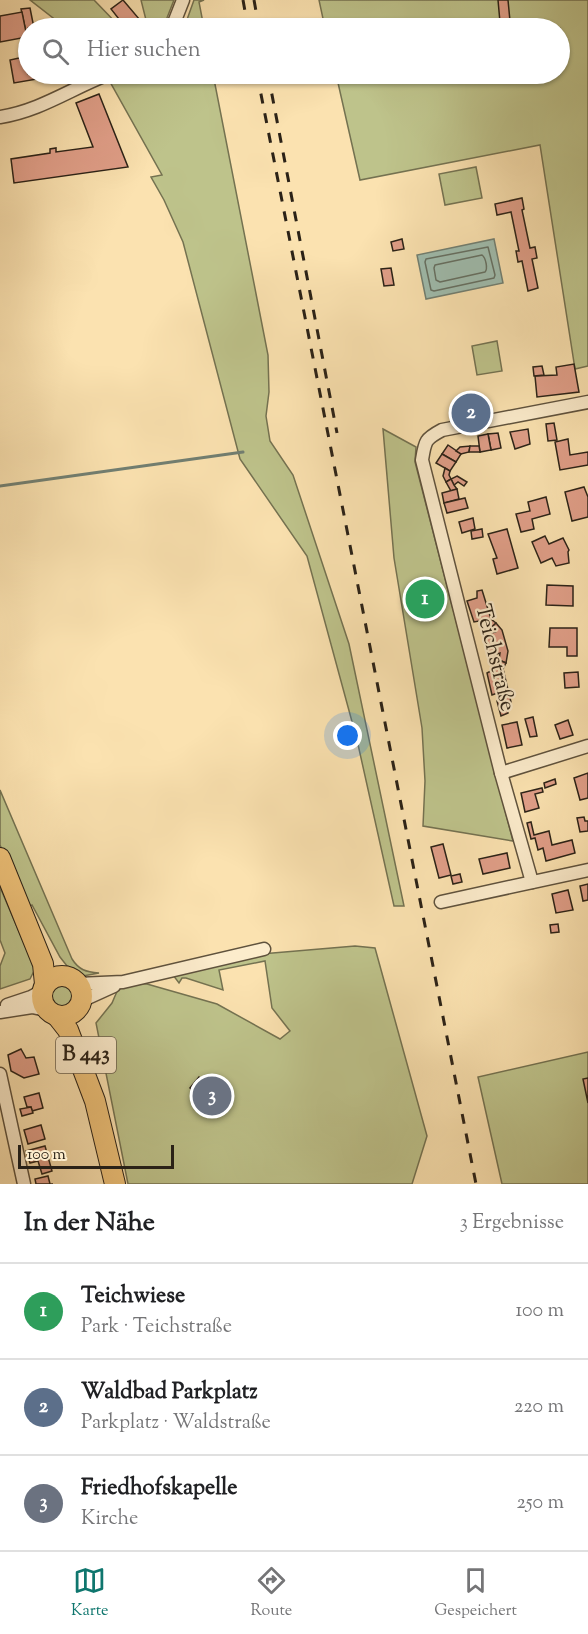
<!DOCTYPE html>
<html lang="de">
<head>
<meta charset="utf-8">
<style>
  :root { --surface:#fff; --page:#f6f6f6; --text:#202124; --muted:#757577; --line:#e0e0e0; --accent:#0f766e }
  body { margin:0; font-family:"Sorts Mill Goudy",serif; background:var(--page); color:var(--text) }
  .scale { position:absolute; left:18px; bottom:15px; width:156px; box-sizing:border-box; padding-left:6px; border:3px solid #2b2217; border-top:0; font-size:16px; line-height:21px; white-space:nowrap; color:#2b2217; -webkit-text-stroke:4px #fceccc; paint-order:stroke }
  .you { position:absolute; left:348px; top:736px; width:21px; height:21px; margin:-15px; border:4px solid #fff; border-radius:50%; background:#1a73e8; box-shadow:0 0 0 9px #1a73e833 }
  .badge { display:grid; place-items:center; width:39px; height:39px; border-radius:50%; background:var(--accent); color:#fff; font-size:20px; font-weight:700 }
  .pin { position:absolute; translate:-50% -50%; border:3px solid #fff; box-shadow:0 2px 6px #0006 }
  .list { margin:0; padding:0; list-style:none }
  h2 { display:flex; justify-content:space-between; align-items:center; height:78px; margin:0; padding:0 24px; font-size:26px }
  h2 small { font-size:20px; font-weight:400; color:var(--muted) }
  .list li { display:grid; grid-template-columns:39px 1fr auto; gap:18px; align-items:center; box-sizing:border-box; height:96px; padding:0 24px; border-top:2px solid var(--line) }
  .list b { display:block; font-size:22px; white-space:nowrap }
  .list p { margin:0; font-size:20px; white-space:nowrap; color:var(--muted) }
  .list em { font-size:20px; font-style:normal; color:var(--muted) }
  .icon { flex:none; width:33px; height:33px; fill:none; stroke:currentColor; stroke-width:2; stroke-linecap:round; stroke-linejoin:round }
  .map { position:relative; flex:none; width:588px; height:1184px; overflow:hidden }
  .search { position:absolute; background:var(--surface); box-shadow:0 2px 4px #0004; left:18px; right:18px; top:18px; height:66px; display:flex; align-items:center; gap:15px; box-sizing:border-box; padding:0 21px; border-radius:33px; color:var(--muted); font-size:22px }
  .sheet { height:366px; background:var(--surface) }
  nav { display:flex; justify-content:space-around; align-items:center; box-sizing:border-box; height:84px; border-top:2px solid var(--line); background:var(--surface); font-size:16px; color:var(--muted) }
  nav a { display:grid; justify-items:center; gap:3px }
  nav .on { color:var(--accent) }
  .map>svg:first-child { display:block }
  .green { fill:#bec38b; stroke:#747251; stroke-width:1.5 }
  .water { fill:#9fbdaf; stroke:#717f72; stroke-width:1.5 }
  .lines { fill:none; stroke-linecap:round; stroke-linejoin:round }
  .shore { stroke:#657063; stroke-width:1.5 }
  .stream { stroke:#717f72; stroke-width:3 }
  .building { fill:#e19f89; stroke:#2b2217; stroke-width:1.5 }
  .minor-casing { stroke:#5f523d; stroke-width:15 }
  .primary-casing { stroke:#2b2217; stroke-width:22 }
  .minor { stroke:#fceccc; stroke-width:12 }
  .primary { stroke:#eec178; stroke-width:20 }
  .rail { stroke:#2b2217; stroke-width:3; stroke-dasharray:10 10; stroke-linecap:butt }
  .labels { text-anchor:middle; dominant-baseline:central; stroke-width:4.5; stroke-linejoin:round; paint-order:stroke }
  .shield { fill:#fceccc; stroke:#6a5f4d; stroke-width:1.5 }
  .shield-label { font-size:21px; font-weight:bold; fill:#2b2217 }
  .street-label { font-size:22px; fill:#2b2217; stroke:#fceccc }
</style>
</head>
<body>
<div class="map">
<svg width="588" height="1184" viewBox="0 0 588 1184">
  <rect width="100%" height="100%" fill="#fbe2b0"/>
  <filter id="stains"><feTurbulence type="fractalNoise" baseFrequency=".00333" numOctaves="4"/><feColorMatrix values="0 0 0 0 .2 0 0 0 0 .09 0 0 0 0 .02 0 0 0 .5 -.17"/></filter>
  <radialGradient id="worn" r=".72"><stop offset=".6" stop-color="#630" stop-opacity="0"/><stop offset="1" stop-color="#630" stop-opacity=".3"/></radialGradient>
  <g class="green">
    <path d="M30 0H94L121 28H66Z"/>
    <path d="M141 0H174L163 28H148Z"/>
    <path d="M194 0H204L199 2 204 28H184Z"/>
    <path d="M319 0H588V366L575 369 540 145 360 180 336 74H560V28H325Z"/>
    <path d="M123 74H213L268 355 269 392 266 416 270 441 293 475 349 644 404 906H394L357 740 307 556 240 459 183 242 164 200 151 177 162 175 109 80Z"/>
    <path d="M476 167 482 198 445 205 439 174Z"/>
    <path d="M497 341 502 371 477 375 472 346Z"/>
    <path d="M383 429 416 447 415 462 513 841 423 826 425 781 422 728 394 558Z"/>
    <path d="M0 790 72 959C79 970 86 972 99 973L83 976 67 966 60 957 32 905 28 907 0 845Z"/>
    <path d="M0 887 35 969 30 979 0 989V966L5 953 0 940Z"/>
    <path d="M355 946 375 948 427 1136 412 1184H128L96 1023 112 1003 118 989 139 983 147 984 217 1004 280 1039 290 1031 272 1008 265 961 219 970 223 990 186 978H182L179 983 173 975 261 954Z"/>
    <circle cx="61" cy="996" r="12"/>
    <path d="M588 1052V1184H502L478 1077Z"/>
  </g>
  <path class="water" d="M494 239 503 283 426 299 417 255Z"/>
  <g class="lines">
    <g class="shore">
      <path d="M488 247 495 275 494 278 434 291 431 290 425 262 426 259Z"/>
      <path d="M482 255C486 258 488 269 485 272L440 282 436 280 434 268 435 265Z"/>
    </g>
    <path class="stream" d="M0 486 243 452"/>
  </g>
  <g class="building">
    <path d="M123 0 140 20 129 28H126L111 9Z"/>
    <path d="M498 0H508L510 21 500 22Z"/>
    <path d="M30 8 34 28H28V37H27L21 9Z"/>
    <path d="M22 12 27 37 0 42V16Z"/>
    <path d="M28 56V74H66L14 83 10 60Z"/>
    <path d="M99 94 128 167 14 183 11 159 50 153V149L56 148V152L93 147 76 103Z"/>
    <path d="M522 198 524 209 522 210 530 248 535 247 537 258 532 259 538 288 528 291 522 261 518 262 516 251H519L511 212 497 215 495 204Z"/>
    <path d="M402 239 404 249 393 251 391 242Z"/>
    <path d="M391 268 394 285 384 286 381 269Z"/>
    <path d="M574 364 579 392 537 397 535 376 557 375 556 367Z"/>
    <path d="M542 366 544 375 534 376 533 367Z"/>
    <path d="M554 423 557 440 548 441 546 424Z"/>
    <path d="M528 429 530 444 515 449 510 432Z"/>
    <path d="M498 433 501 448 491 450 488 434Z"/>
    <path d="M488 434 491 450 480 452 478 436Z"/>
    <path d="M568 439 570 455 588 452V465L560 470 555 442Z"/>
    <path d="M448 445 461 454 456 462 442 454Z"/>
    <path d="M470 446 469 452 461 454 456 451 460 447Z"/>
    <path d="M470 446H479L480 452H469Z"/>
    <path d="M442 454 456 462 450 471 436 463Z"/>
    <path d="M445 468 450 471 449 475 451 479 446 482 443 476Z"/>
    <path d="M457 476 467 482 464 486 458 482 454 485 451 479Z"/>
    <path d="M451 479 454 485 457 489 451 491 446 482Z"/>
    <path d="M584 487 588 497V517L572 521 565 492Z"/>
    <path d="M457 489 459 499 444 503 442 493Z"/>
    <path d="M546 497 550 514 532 519 534 529 521 532 516 514 530 511 528 502Z"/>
    <path d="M465 498 468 508 447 513 444 503Z"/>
    <path d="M473 518 475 529 462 533 459 522Z"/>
    <path d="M482 529 483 537 472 539 471 531Z"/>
    <path d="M507 529 518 568 497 574 493 559 497 558 488 534Z"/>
    <path d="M545 536 549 544 563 538 569 550 568 552 569 563 556 566 552 558 541 563 532 542Z"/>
    <path d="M547 585 573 586V606L546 605Z"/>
    <path d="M482 590 491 619 496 623 491 628 484 620 474 622 467 601 477 598V591Z"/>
    <path d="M496 623 502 630 508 651 506 663 499 660 500 653 490 656 483 635 495 632 491 628Z"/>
    <path d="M550 628H577V656H567V647H549Z"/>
    <path d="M499 660 506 663 503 669 511 702 506 704 508 713 501 716 497 701 505 699 503 691 492 695 487 673 495 669Z"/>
    <path d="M578 672 579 687 565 688 564 673Z"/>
    <path d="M533 717 537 736 530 737 525 719Z"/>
    <path d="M568 720 573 735 560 739 555 725Z"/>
    <path d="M517 722 522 745 507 748 502 725Z"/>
    <path d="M588 773V798L580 800 574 778Z"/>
    <path d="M555 779 556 784 545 788 544 783Z"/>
    <path d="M542 788 543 792 535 794 539 808 525 812 521 793Z"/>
    <path d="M584 817 585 821H588V831L580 832 577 818Z"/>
    <path d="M531 822 534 835 549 831 552 845 572 840 575 853 546 861 543 848 538 850 535 838 531 839 527 823Z"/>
    <path d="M443 844 451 875 439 878 431 847Z"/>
    <path d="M507 853 510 868 483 874 479 859Z"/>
    <path d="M460 874 462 882 453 884 451 876Z"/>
    <path d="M588 884V900L583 901 580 886Z"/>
    <path d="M568 890 573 910 556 913 552 894Z"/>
    <path d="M558 924 559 932 551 933 550 925Z"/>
    <path d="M21 1049 26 1058 34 1057 39 1074 24 1078 11 1071 8 1055Z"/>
    <path d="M199 1077 228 1099 217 1112 190 1088Z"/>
    <path d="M588 1078V1103L583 1079Z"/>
    <path d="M39 1093 43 1108 32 1111 31 1107H27L24 1097Z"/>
    <path d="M31 1107 33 1113 22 1116 20 1109Z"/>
    <path d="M41 1125 45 1139 28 1144 24 1130Z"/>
    <path d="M45 1146 52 1171 42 1174 38 1161 30 1163 26 1151Z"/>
    <path d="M48 1176 50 1184H53H36L35 1179Z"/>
  </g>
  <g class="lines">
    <defs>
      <g id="minor">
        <path d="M172 28 183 0"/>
        <path d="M0 117C40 111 72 88 109 74"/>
        <path d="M501 773 588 746"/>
        <path d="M532 882 501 773 422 460C425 441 425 439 442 430L588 402"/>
        <path d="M441 902 588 870"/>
        <path d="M78 984 123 982 264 949"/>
        <path d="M81 1001 114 986"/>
        <path d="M7 1005 31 997 42 991"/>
        <path d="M0 1012 32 1007 46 1010"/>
        <path d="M0 1074 24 1184"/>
      </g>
      <g id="primary">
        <path d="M0 858 43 964 45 984"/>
        <circle cx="62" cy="996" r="20"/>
        <path d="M57 1016 68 1030 95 1101 115 1184"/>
      </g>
    </defs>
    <use href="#minor" class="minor-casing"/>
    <use href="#primary" class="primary-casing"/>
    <use href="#minor" class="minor"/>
    <use href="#primary" class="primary"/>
    <g class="rail">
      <path d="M243 0 248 28"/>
      <path d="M254 0 259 28"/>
      <path d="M257 74 476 1184"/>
      <path d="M268 74 337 433"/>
    </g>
  </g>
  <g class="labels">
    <rect class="shield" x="56" y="1037" width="60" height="36" rx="4.5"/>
    <g class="shield-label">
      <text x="86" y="1055">B 443</text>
    </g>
    <g class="street-label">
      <text transform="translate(494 658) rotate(76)">Teichstraße</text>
    </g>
  </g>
  <rect width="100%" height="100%" filter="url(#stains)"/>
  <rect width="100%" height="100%" fill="url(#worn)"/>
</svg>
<div class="scale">100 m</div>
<div class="you"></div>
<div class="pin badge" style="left:425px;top:599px;background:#2e9e5b">1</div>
<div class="pin badge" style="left:471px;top:413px;background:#5c6f8a">2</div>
<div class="pin badge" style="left:212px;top:1096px;background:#6b7280">3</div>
<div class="search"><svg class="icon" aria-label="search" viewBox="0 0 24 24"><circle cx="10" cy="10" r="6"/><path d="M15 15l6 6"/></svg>Hier suchen</div>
</div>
<section class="sheet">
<h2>In der Nähe<small>3 Ergebnisse</small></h2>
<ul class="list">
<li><span class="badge" style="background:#2e9e5b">1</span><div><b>Teichwiese</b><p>Park · Teichstraße</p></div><em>100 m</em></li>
<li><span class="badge" style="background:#5c6f8a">2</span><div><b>Waldbad Parkplatz</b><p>Parkplatz · Waldstraße</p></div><em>220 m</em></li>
<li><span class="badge" style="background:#6b7280">3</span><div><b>Friedhofskapelle</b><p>Kirche</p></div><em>250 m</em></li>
</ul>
</section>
<nav>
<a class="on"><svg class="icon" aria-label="map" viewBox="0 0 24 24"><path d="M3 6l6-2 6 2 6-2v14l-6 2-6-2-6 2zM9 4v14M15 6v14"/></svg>Karte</a>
<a><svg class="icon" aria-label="directions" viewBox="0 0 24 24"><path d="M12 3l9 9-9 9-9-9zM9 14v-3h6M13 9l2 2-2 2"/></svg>Route</a>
<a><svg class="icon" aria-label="saved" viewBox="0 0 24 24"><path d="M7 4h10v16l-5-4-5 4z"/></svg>Gespeichert</a>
</nav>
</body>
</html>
